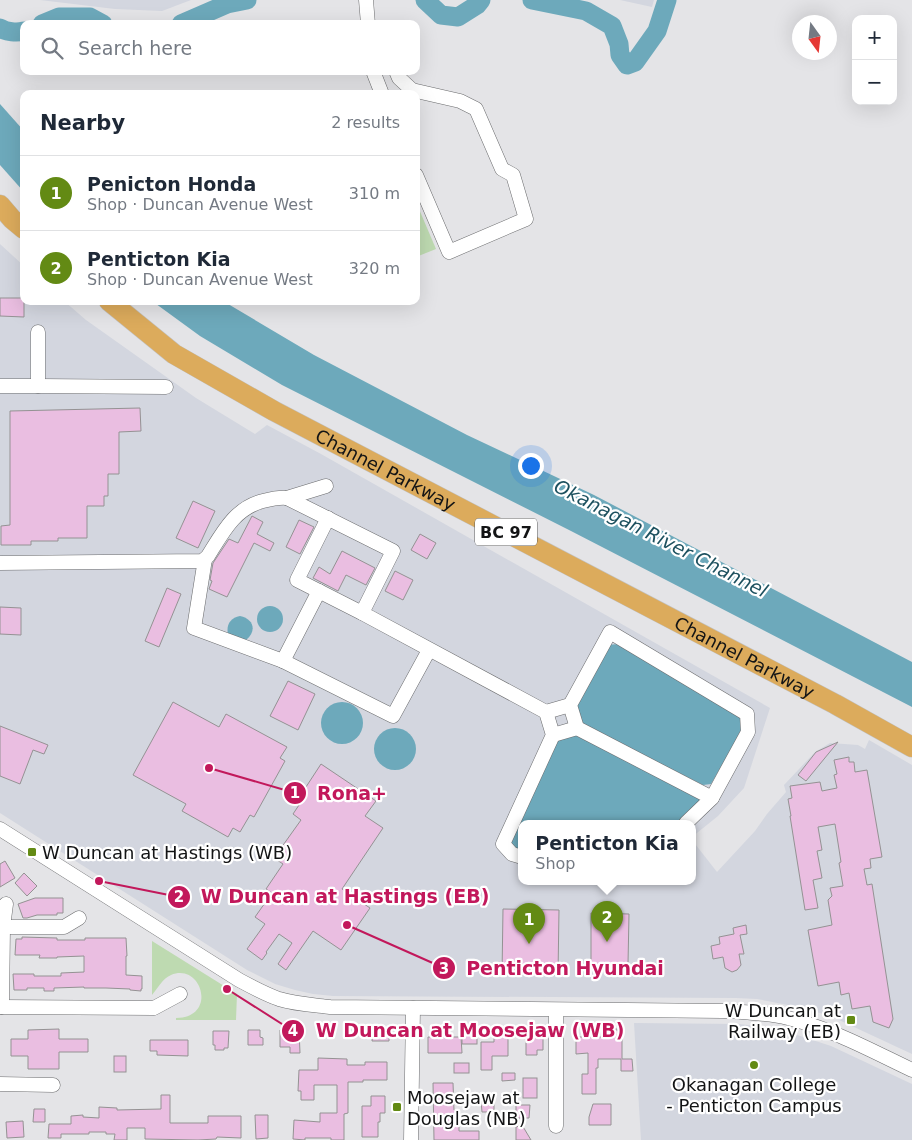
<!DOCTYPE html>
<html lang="en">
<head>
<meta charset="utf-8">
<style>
  :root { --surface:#fff; --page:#f6f6f7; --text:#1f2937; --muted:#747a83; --line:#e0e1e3; --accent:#638a14 }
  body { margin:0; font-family:"DejaVu Sans",sans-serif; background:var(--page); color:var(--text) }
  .controls { position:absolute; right:15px; top:15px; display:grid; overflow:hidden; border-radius:10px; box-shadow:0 5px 20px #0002 }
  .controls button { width:45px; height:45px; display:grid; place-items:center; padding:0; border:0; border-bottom:1px solid var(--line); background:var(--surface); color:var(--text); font:25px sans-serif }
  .compass { position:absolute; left:792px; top:15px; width:45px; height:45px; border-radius:50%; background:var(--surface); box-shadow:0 5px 20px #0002; rotate:165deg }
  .you { position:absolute; left:530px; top:465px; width:18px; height:18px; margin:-12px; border:4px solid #fff; border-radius:50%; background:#1a73e8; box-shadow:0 0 0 8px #1a73e833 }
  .badge { display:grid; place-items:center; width:32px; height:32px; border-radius:50%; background:var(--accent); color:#fff; font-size:16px; font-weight:700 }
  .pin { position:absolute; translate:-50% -41px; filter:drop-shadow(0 1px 2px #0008) }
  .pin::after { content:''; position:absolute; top:26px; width:18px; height:15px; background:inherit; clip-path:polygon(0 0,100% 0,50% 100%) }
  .popup { position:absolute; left:518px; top:820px; width:178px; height:65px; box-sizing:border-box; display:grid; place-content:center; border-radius:10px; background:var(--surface); filter:drop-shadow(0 1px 4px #0005); font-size:16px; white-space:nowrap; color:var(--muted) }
  .popup b { font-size:19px; color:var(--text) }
  .popup::after { content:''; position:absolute; left:50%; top:100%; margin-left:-10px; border:10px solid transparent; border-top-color:var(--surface) }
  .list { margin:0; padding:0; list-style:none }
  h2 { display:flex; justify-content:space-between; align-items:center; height:65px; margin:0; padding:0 20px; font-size:21px }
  h2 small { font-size:16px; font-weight:400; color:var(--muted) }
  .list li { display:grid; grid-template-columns:32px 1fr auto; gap:15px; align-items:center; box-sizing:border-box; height:75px; padding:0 20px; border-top:1px solid var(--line) }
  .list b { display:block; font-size:19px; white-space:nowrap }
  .list p { margin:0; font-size:16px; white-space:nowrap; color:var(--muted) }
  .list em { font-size:16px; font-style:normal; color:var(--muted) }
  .icon { flex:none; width:28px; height:28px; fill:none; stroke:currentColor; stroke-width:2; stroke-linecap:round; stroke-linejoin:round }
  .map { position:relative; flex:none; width:912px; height:1140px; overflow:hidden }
  .search { position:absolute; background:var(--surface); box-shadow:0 5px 20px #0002; left:20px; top:20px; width:400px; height:55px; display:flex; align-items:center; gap:12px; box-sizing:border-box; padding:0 18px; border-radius:10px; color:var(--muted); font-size:19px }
  .panel { position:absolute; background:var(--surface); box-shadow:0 5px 20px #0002; left:20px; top:90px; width:400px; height:215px; border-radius:10px }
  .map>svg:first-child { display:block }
  .built { fill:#d3d6df }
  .green { fill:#bedab1 }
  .water { fill:#6da9bb }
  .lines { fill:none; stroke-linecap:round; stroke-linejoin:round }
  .river { stroke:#6da9bb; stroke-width:19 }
  .building { fill:#eabee1; stroke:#949293 }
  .minor-casing { stroke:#6b6c6e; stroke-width:15 }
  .highway-casing { stroke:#c2c2c2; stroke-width:21 }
  .minor { stroke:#fff; stroke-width:14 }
  .highway { stroke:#dcab5c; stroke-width:20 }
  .poi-dot { fill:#638a14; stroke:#fff; stroke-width:2 }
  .labels { text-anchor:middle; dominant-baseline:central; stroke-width:4.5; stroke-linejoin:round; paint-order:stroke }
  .shield { fill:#fff; stroke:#5a5a5b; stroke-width:1 }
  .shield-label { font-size:16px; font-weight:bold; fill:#131415 }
  .street-label { font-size:18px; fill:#131415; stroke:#fff }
  .poi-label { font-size:18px; fill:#131415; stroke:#fff; text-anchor:start }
  .water-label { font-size:19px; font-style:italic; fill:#1d515f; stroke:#fff }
  .leader { fill:none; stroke:#c2185b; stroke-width:2 }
  .callout-dot { fill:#c2185b; stroke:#fff; stroke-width:2 }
  .mark-label { font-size:15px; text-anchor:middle; font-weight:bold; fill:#fff }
  .callout-label { font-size:19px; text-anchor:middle; font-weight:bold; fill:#c2185b; stroke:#fff; stroke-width:4.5; stroke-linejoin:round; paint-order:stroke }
</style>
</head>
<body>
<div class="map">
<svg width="912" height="1140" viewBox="0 0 912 1140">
  <rect width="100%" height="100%" fill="#e4e4e7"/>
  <g class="built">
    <path d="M40 0H191L162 11 115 9Z"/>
    <path d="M620 0H654L652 7Z"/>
    <path d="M0 244 24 266V301H64L86 320 196 398 255 434 267 425 321 454 770 708 744 788 718 816 692 837V823H522V881H692V840L717 872 755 831 767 814 786 792 784 785 815 752 830 743 858 745 865 749 869 740 912 765V1054L839 1020 820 1013 798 1007 757 999 736 998 333 996 313 994 295 990 275 984 247 970 0 813Z"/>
    <path d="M634 1023 739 1024 764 1027 791 1033 831 1046 912 1084V1140H641Z"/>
  </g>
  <g class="green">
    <path d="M416 202 436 249 416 257Z"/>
    <path d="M152 941 237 994 236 1020H176V1018C218 1018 202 962 171 975 162 979 158 988 152 995Z"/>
  </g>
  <g class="water">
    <path d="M0 104 24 131V192L0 165Z"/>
    <path d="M152 301H223L314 355 467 435 594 495 912 662V707L571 531 282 385 200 336Z"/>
    <circle cx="270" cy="619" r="13"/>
    <path d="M240 616C254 619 257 631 246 640L228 634C226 625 230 618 240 616Z"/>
    <path d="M619 644 740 715 744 727 711 784 703 785 581 724 576 708 607 645Z"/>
    <circle cx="342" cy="723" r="21"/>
    <circle cx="395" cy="749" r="21"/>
    <path d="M573 732 699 796V802L677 823H522V853L512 847 511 842 558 739Z"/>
  </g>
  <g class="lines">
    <g class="river">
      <path d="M425 0 441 15 458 17 477 5 481 0"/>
      <path d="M532 0 586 11 612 26 619 44 620 55 627 65 635 62 657 31 667 0"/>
      <path d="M42 24 59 17H90L103 24"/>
      <path d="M181 24 227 4 247 0"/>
      <path d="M0 28C6 32 17 33 24 31"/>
    </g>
  </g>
  <g class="building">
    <path d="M0 298H24V317L0 316Z"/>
    <path d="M140 408 141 431 119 432V474H108V496H104V506H87V538H58V541H31V545H1V526L10 525V411Z"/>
    <path d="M193 501 215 511 198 548 176 538Z"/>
    <path d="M252 516 263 522 257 534 274 543 270 551 254 543 227 597 209 589 212 581 210 580 213 563 229 539 238 543Z"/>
    <path d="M299 520 314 527 300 554 286 547Z"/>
    <path d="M420 534 436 543 427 559 411 550Z"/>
    <path d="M342 551 375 568 366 585 346 575 338 591 313 578 319 567 330 574Z"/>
    <path d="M395 571 413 580 403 600 385 591Z"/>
    <path d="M167 588 181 594 159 647 145 641Z"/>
    <path d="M0 607 21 608V635L0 634Z"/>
    <path d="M288 681 315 694 298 730 270 716Z"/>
    <path d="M173 702 219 727 226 714 287 747 280 758 285 761 254 817 250 815 240 832 233 828 228 837 182 811 186 804 133 775Z"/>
    <path d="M0 726 48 745 44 754 33 750 20 784 0 776Z"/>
    <path d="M838 742 806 781 798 775 816 752Z"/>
    <path d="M849 757V762H854L855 772 867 770 882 857 870 859 871 868 864 869 867 885 872 884 893 1019 889 1028 873 1022 870 1006 852 1009 849 993 841 995 839 982 818 986 808 930 832 925 828 900 832 896 830 888 843 886 839 863 841 862 835 824 818 827 822 850 817 851 822 878 813 880 818 908 805 910 790 816H791L788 799 792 798 790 786 820 782 822 791 837 788 834 775 837 774 834 760Z"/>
    <path d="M321 764 376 801 365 816 383 828 342 889 370 908 341 950 313 931 286 970 278 964 292 943 279 934 266 952 267 953 262 960 247 949 265 924 255 917 272 893 266 889 283 864 277 860 279 857 276 855 301 820 293 814 307 793 304 790Z"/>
    <path d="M5 861 15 878 0 887V864Z"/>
    <path d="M24 873 37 886 27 896 15 883Z"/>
    <path d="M35 898H63V913H57V915H37L27 918H23L18 904Z"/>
    <path d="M503 909 559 910 558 975H502Z"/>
    <path d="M591 913 629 914 628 964 622 968H594L591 963Z"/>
    <path d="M746 925 747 934 740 935 744 954H739L741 965 737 970 732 972 725 968 723 957 713 959 711 946 720 944 719 937 734 934 733 928Z"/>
    <path d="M22 937 57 938V940H85V938H126L127 956H126V975L142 976V989H141V991L130 990V989L106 988H84V987L54 988V991H44V988H27V990H14L13 974H34V976H61V973L84 972V956L57 957V958H39L40 955H15L16 939H22Z"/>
    <path d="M373 1028H389V1041H372Z"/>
    <path d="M607 1028H616V1030H620V1036H622V1059H632L633 1071H621V1059H598V1068H596V1094H582V1074H588V1053L576 1054V1037H607Z"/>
    <path d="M59 1029V1039H88V1052H59V1069H28V1056H11V1039H28V1030Z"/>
    <rect x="462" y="1029" width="15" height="15"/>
    <path d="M248 1030H260V1037L263 1038V1045H248Z"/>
    <path d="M280 1030H299L300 1053H290V1047H280Z"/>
    <path d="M213 1031H229L228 1048H224V1050H215V1045H213Z"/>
    <path d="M526 1032H537V1038H543V1050H537V1055H526Z"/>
    <path d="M494 1033H508V1056H492V1070H481V1042H494Z"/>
    <path d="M428 1037H461L462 1053H428Z"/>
    <path d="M150 1040H188V1056L157 1055V1051H150Z"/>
    <rect x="114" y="1056" width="12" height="16"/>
    <path d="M318 1058 347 1059V1065H365V1062H387V1080H363V1082H348V1113L344 1114V1140H331V1138H305V1140L293 1139 294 1120 320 1122V1113H337V1085H314V1100H301V1091H298L299 1070H318Z"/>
    <rect x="454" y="1063" width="15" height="10"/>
    <path d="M502 1073H515V1080L502 1081Z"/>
    <rect x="523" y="1078" width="14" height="20"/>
    <path d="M433 1083H453L454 1110H459V1131H479V1140H434Z"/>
    <path d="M161 1095H170V1123H208V1116H241V1138L217 1137 216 1139 198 1140 145 1139V1128H127V1140H114L115 1134H106V1132H89V1134H61V1138H48L49 1124H71V1116L83 1115V1117L99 1118V1107L117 1108V1110L161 1109Z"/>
    <path d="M371 1096H385V1113H380V1122H378V1137H362V1106H371Z"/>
    <path d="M481 1101H494V1112H482Z"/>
    <path d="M593 1104H611V1125H589V1117Z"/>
    <path d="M516 1105H530L529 1118H516Z"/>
    <path d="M34 1109H45V1122H33Z"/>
    <path d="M255 1115H268V1138L256 1139Z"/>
    <path d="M23 1121 24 1137 7 1138 6 1122Z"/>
    <path d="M522 1125 531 1140H516V1127Z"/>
  </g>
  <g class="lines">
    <defs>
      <g id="minor">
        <path d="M366 0 368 24"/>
        <path d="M373 71 382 94"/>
        <path d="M396 71 399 78 412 90 460 101 476 109 502 169 513 175 526 219 449 252 416 175"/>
        <path d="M0 386H38V332"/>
        <path d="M38 386 166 387"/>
        <path d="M287 498 326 486"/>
        <path d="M328 518 297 580 362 613"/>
        <path d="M205 559 194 628 283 661 393 716 429 650"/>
        <path d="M0 563 202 561 205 559 208 556C223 532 235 508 263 501 271 499 279 497 287 498L393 551 362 613 546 712 553 735 503 844 512 854 522 857"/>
        <path d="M283 661 319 591"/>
        <path d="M546 712 570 705"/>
        <path d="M577 728 570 705 610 632 747 714 748 732 712 798"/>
        <path d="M553 735 577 728 712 798 686 823"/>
        <path d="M0 829 239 980C252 987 265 994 279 999 295 1004 313 1005 330 1007L723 1011C745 1012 767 1013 788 1018 832 1029 872 1051 912 1070"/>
        <path d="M3 927H64L79 918"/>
        <path d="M0 1007 154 1008 180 994"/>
        <path d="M2 1007 3 927 6 904"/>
        <path d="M556 1010V1126"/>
        <path d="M0 1084 53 1085"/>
        <path d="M411 1140 413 1008"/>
      </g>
      <g id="highway">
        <path d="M0 205 12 219 24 229"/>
        <path id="s1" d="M109 301 174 354 274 411 835 704 912 747"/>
      </g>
    </defs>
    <use href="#minor" class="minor-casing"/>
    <use href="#highway" class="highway-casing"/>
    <use href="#minor" class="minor"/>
    <use href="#highway" class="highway"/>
  </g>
  <g class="poi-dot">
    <rect x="27" y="847" width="10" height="10" rx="2.5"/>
    <rect x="846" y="1015" width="10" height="10" rx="2.5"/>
    <circle cx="754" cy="1065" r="5"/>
    <rect x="392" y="1102" width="10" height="10" rx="2.5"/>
  </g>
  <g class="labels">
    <rect class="shield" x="475" y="518.5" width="62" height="27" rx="4"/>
    <g class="shield-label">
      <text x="506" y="532">BC 97</text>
    </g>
    <g class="street-label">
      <text stroke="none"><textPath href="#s1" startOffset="325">Channel Parkway</textPath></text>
      <text stroke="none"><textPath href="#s1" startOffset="730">Channel Parkway</textPath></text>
    </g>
    <g class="poi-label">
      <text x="42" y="852">W Duncan at Hastings (WB)</text>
      <text x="841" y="1010" text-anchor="end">W Duncan at<tspan x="841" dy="21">Railway (EB)</tspan></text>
      <text x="754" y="1084" text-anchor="middle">Okanagan College<tspan x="754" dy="21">- Penticton Campus</tspan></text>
      <text x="407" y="1097">Moosejaw at<tspan x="407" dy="21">Douglas (NB)</tspan></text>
    </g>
    <g class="water-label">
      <text transform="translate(661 538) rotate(27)">Okanagan River Channel</text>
    </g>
  </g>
  <path class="leader" d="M209 768L295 793M99 881L179 897M347 925L444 968M227 989L293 1031"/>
  <g class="callout-dot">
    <circle cx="209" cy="768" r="5"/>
    <circle cx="99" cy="881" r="5"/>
    <circle cx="347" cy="925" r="5"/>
    <circle cx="227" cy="989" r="5"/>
    <circle cx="295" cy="793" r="12"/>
    <circle cx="179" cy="897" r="12"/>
    <circle cx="444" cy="968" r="12"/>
    <circle cx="293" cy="1031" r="12"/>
  </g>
  <g class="mark-label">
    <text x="295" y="798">1</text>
    <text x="179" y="902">2</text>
    <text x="444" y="974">3</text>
    <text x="293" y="1036">4</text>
  </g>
  <g class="callout-label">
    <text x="352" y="800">Rona+</text>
    <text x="345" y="903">W Duncan at Hastings (EB)</text>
    <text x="565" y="975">Penticton Hyundai</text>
    <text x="470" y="1037">W Duncan at Moosejaw (WB)</text>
  </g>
</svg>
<div class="controls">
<button>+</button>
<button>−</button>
</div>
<svg class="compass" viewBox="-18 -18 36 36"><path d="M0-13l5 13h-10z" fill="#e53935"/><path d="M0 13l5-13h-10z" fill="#747a83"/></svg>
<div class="you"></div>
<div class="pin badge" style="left:529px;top:944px">1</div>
<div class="pin badge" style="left:607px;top:942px">2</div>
<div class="popup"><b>Penticton Kia</b>Shop</div>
<div class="search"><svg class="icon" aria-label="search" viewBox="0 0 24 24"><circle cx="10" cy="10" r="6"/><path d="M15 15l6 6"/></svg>Search here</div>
<section class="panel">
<h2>Nearby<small>2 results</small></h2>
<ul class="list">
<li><span class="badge">1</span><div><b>Penicton Honda</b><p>Shop · Duncan Avenue West</p></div><em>310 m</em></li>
<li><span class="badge">2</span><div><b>Penticton Kia</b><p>Shop · Duncan Avenue West</p></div><em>320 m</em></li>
</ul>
</section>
</div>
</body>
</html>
